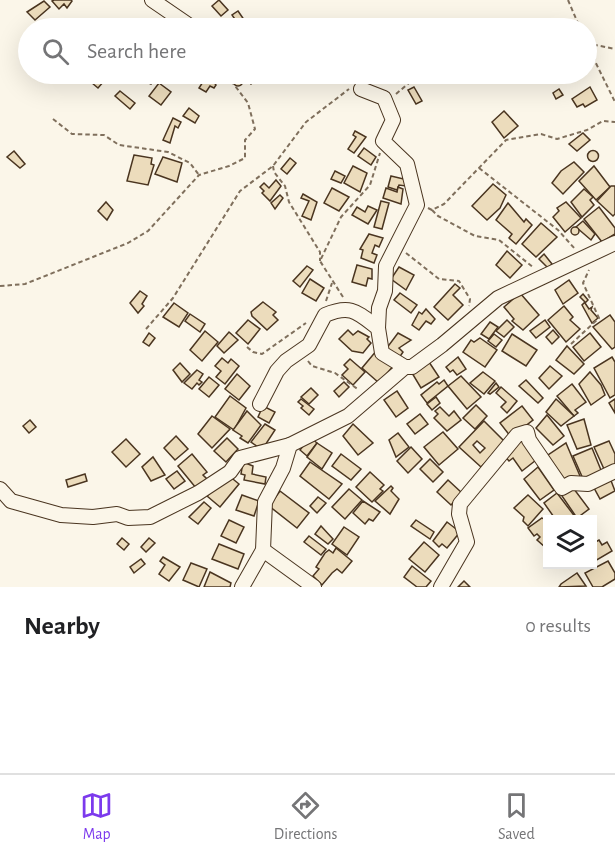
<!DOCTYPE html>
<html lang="en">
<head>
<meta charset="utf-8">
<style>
  :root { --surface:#fff; --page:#f6f6f6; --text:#202124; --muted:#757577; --line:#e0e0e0; --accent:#7c3aed }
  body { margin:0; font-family:"Alegreya Sans",sans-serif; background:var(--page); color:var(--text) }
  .controls { position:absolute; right:18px; bottom:18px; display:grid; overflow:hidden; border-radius:0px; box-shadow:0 6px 24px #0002 }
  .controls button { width:54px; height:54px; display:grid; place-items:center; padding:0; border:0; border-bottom:2px solid var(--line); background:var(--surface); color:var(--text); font:30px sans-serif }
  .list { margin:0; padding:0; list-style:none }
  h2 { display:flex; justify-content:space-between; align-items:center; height:78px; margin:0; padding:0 24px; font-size:26px }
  h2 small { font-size:20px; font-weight:400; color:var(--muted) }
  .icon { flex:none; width:33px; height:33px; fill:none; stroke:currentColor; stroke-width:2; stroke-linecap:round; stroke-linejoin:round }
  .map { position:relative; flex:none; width:615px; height:587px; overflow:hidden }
  .search { position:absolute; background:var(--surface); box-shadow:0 6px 24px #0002; left:18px; right:18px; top:18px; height:66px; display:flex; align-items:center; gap:15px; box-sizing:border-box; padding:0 21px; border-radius:33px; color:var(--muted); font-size:22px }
  .sheet { height:186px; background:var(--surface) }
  nav { display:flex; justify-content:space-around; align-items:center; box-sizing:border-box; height:84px; border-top:2px solid var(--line); background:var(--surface); font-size:16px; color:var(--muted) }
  nav a { display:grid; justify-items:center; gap:3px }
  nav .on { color:var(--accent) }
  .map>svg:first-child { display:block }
  .building { fill:#ecdcbc; stroke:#4a3520; stroke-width:1.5; fill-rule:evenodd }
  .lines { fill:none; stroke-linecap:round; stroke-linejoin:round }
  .minor-casing { stroke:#4a3520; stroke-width:16 }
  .path { stroke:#7f6f5c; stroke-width:2; stroke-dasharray:4.5 3; stroke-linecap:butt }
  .minor { stroke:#fbf6e9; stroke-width:14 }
</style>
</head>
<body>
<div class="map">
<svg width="615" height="587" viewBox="0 0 615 587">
  <rect width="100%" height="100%" fill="#fbf6e9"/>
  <g class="building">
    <path d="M54 0H71L72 1 67 8 64 4 59 9 52 1Z"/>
    <path d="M219 0 228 10 221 16 212 6Z"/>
    <path d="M44 1 50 7 35 20 27 12Z"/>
    <path d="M238 11 247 24 241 28 232 15Z"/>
    <path d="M94 20 99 24 101 22 109 28H86Z"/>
    <path d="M150 74H159L151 84 144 81Z"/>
    <path d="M208 74 217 75 213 81 216 85 214 88 210 86 206 92 199 88Z"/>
    <path d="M240 74H251L257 79 251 84Z"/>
    <path d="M525 74H539L530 81Z"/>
    <path d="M98 75 105 80 98 88 92 83Z"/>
    <circle cx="238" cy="81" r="5"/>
    <path d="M159 83 171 92 161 105 149 96Z"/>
    <path d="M414 87 422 101 416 104 408 90Z"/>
    <path d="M590 87 597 100 585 107 583 104 577 107 572 99Z"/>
    <path d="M559 89 563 95 556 99 553 93Z"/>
    <path d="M120 91 135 103 130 109 115 96Z"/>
    <path d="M189 108 199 116 195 123 183 116Z"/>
    <path d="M504 111 518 126 504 138 492 122Z"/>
    <path d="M173 118 181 122 178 128 175 126 170 143 163 140Z"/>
    <path d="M355 131 366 137 354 153 348 149 356 137 353 135Z"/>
    <path d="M583 133 590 140 577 151 569 144Z"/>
    <path d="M364 148 376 157 371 165 358 156Z"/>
    <circle cx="593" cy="156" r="5.5"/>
    <path d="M14 151 25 164 20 168 7 157Z"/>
    <path d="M134 155 152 158 151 164 154 165 148 185 127 181Z"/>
    <path d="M163 157 182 163 177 182 155 174Z"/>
    <path d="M290 158 296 163 287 174 281 169Z"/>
    <path d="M574 162 584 172 563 194 552 183 561 171Z"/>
    <path d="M353 166 367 173 360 192 344 183Z"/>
    <path d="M594 166 610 187 596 200 579 181Z"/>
    <path d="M335 171 345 176 341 183 331 179Z"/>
    <path d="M391 176 408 180 406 186 399 185 397 190 388 187Z"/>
    <path d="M276 180 281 186 270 201 262 193 264 191 260 187 264 183 269 188Z"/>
    <path d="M493 184 506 195 500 208 487 220 472 206Z"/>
    <path d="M611 186H615V214L613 216 597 201Z"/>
    <path d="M398 187 403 189 401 204 383 198 386 188 397 192Z"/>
    <path d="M332 188 349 197 339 211 324 203Z"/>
    <path d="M584 189 593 197 590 200 594 205 582 217 571 202Z"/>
    <path d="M303 194 317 202 311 220 302 216 309 201 301 198Z"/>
    <path d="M280 195 283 198 275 209 271 203Z"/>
    <path d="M381 201 389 203 382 229 374 227Z"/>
    <path d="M106 202 113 210 107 220 98 211Z"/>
    <path d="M566 202 581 218 565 232 553 217 559 211 557 208Z"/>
    <path d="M508 203 524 222 526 219 532 225 516 244 509 238 512 234 496 220Z"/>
    <path d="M368 206 377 210 368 224 352 215 357 207 365 212Z"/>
    <path d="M599 207 615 228V234L602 242 584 219Z"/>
    <path d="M583 221 595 234 591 240 576 227Z"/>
    <path d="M541 223 557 237 536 257 522 244Z"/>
    <circle cx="575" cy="231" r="4"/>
    <path d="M369 234 383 238 379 247 375 245 372 253 377 255 374 263 361 258 363 250 360 249Z"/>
    <path d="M507 251 522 265 510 278 496 265Z"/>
    <path d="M544 254 552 264 548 268 539 259Z"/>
    <path d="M357 265 372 269V279L368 278 366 286 352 282Z"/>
    <path d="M307 266 313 270 300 287 293 281Z"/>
    <path d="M399 267 414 275 406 290 391 279Z"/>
    <path d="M310 279 324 288 316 301 302 293Z"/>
    <path d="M569 280 578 293 563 304 555 290Z"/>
    <path d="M455 284 460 288 453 295 463 305 448 320 434 307Z"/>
    <path d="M140 291 147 296 142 304 144 306 138 313 130 303Z"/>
    <path d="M400 293 417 305 411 313 394 300Z"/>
    <path d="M520 293 539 315 523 330 512 321 514 319 504 307Z"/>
    <path d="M583 294 588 300 585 303 589 309 592 307 591 310 598 318 592 323 582 305 585 302 580 297Z"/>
    <path d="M263 302 276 312 273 315 278 320 267 330 252 316 251 312Z"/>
    <path d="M174 303 188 313 179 327 163 317Z"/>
    <path d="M564 306 573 317 570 320 580 329 566 342 548 320Z"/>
    <path d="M426 309 435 319 431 324 426 321 419 330 412 325 419 312 422 314Z"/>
    <path d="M190 314 205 324 200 332 185 321Z"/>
    <path d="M610 315 615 322V347L612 349 593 327Z"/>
    <path d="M248 320 260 329 248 344 236 333Z"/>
    <path d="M507 320 514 327 504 337 496 331Z"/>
    <path d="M545 320 550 327 536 338 530 331Z"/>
    <path d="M490 322 498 327 489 339 481 334Z"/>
    <path d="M348 330 353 335 358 331 369 337 367 339 371 343 363 353 352 351 339 339Z"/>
    <path d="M553 330 559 337 552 344 546 337Z"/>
    <path d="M205 331 218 342 202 361 190 350Z"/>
    <path d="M229 332 238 340 224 353 217 346Z"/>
    <path d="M149 333 155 338 149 346 143 342Z"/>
    <path d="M398 333 411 340 399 348 403 352 399 358 386 349Z"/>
    <path d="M590 333 601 347 584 361 573 347Z"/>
    <path d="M494 334 502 340 496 347 488 341Z"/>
    <path d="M512 334 537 350 526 366 502 351Z"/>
    <path d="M480 338 497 350 485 367 463 352 471 340 474 342Z"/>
    <path d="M567 346 584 364 574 374 556 360Z"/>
    <path d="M377 350 394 365 379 383 362 368Z"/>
    <path d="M458 357 466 369 457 375 453 370 450 372 446 367Z"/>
    <path d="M612 357 615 362V395L610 398 594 368Z"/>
    <path d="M222 358 228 363 231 359 239 366 225 384 216 377 221 371 215 366Z"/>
    <path d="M350 359 365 372 353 385 342 375 348 369 344 365Z"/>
    <path d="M429 362 439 377 421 388 412 373Z"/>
    <path d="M180 363 190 374 182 382 173 370Z"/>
    <path d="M550 366 562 376 549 389 539 378Z"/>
    <path d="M197 370 203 374 199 380 202 382 199 385 197 383 192 389 184 383Z"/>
    <path d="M483 372 495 381 484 394 470 383Z"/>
    <path d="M590 372 601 385 605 395 591 405 579 384Z"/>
    <path d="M237 374 250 386 239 400 225 389Z"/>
    <path d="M461 376 481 397 467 409 448 386Z"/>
    <path d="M209 377 219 385 209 397 199 389Z"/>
    <path d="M444 380 448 386 427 403 421 395 437 382 439 384Z"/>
    <path d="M526 380 543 398 538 403 519 386Z"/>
    <path d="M344 382 349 387 339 397 334 391Z"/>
    <path d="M496 383 499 387 490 394 488 393Z"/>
    <path d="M572 384 586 402 575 410 578 413 574 416 557 396Z"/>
    <path d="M501 387 517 401 507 413 501 407 506 402 496 393Z"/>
    <path d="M311 388 318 395 309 404 301 397Z"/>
    <path d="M397 391 408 408 396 417 384 400Z"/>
    <path d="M230 396 246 408 234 430 215 417Z"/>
    <path d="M436 397 440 403 432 410 427 404Z"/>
    <path d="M301 399 314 409 309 415 301 408 303 406 298 402Z"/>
    <path d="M556 399 574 416 561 426 546 412Z"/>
    <path d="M615 399V413L609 403Z"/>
    <path d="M476 405 487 416 475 429 463 418Z"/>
    <path d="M263 406 275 412 269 423 258 417Z"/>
    <path d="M522 406 533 420 511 437 500 423Z"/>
    <path d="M440 407 449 416 454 411 461 420 447 431 434 418 438 414 435 411Z"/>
    <path d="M247 411 261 425 248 443 240 438 242 436 233 430Z"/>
    <path d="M420 414 428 424 415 434 407 424Z"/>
    <path d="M547 415 564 436 553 445 536 428Z"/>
    <path d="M212 416 230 429 212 448 198 434Z"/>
    <path d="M584 419 591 445 577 449 567 425Z"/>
    <path d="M30 420 36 427 29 433 23 426Z"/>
    <path d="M484 421 505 442 481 467 459 447ZM477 441 485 448 480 453 473 445Z"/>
    <path d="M265 424 275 430 262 450 251 442Z"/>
    <path d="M353 424 373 443 358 455 343 436Z"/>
    <path d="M443 432 458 449 439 465 424 447Z"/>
    <path d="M398 433 409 447 396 457 389 440Z"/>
    <path d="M176 436 188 449 175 460 164 448Z"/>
    <path d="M523 436 540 457 522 471 513 458 509 461 503 454Z"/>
    <path d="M310 437 317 443 307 456 300 450Z"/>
    <path d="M227 438 238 449 226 462 214 451Z"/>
    <path d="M126 439 140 454 126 467 112 452Z"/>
    <path d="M609 441 615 454V465L604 469 594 447Z"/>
    <path d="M317 443 332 453 322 469 307 457Z"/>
    <path d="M566 443 580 476 565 487 545 457Z"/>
    <path d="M411 447 422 459 408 473 397 461Z"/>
    <path d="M592 448 603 475 584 481 573 456Z"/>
    <path d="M192 454 207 472 203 475 207 479 196 488 178 466Z"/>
    <path d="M341 454 361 469 351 480 332 466Z"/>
    <path d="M153 457 165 475 151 481 142 467Z"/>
    <path d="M430 459 443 472 433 482 420 469Z"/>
    <path d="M243 462 253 466 252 474 266 477 265 484 244 480 245 475 241 474Z"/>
    <path d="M310 462 342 484 329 499 300 476Z"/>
    <path d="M538 467 554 490 540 500 524 479Z"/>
    <path d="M177 471 185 481 174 489 166 479Z"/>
    <path d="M370 472 384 485 380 489 383 491 372 502 356 487Z"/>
    <path d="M85 474 87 481 68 487 66 480Z"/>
    <path d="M228 475 239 484 220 507 207 496Z"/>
    <path d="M610 478 615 491 600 499 593 486Z"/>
    <path d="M448 480 462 493 451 505 437 492Z"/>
    <path d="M571 485 589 509 577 518 560 493Z"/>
    <path d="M391 486 393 488 391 491 399 499 390 514 375 501Z"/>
    <path d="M349 489 362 500 345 519 332 507Z"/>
    <path d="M280 491 309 513 297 528 269 506Z"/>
    <path d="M557 493 576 518 574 520H556L544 503Z"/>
    <path d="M242 495 259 501 254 516 236 510Z"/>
    <path d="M528 495 543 509 528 526 523 521 524 517 514 508Z"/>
    <path d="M318 497 326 503 317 513 310 506Z"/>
    <path d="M363 501 380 512 373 521 369 519 365 524 353 513Z"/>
    <path d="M204 502 211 508 198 524 189 517Z"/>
    <path d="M542 518 548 522V545L545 547 537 540 540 537 537 534 534 536 528 528Z"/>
    <path d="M229 520 244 527 236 543 221 536Z"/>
    <path d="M416 520 434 532 430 539 411 526Z"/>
    <path d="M447 522 460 532 447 548 442 544 439 547 433 541Z"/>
    <path d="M321 526 333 539 328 544 315 534Z"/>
    <path d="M344 527 359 537 347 555 332 544Z"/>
    <path d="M309 536 326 549 321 555 304 542Z"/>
    <path d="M122 538 129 544 124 550 117 544Z"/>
    <path d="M149 538 155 543 146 552 141 547Z"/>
    <path d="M599 540 602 545 607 542 612 551 595 561 592 560V544Z"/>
    <path d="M424 542 439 555 425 572 409 559Z"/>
    <path d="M219 544 244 554 238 569 212 559Z"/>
    <path d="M336 548 352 561 342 573 337 569 332 573 322 585 313 576 319 569 316 567 325 553 329 550 333 553Z"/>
    <path d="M163 557 180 567 169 581 159 574 165 565 160 561Z"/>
    <path d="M141 559 145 564 134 573 130 567Z"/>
    <path d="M608 561 615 573V579L602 587H593L585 573Z"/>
    <path d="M191 563 207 569 199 587 183 580Z"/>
    <path d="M412 566 431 581 426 587H417L404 577Z"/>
    <path d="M210 572 231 583 230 587H204Z"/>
    <path d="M577 573 586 586 559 587 561 584Z"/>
    <path d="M464 581 470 587H458Z"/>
  </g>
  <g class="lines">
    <defs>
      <g id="minor">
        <path d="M152 0 193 28"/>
        <path d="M361 89 384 98 393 120 383 141 407 164 417 205 386 266 385 291 379 308 378 328"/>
        <path d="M260 404 277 371 286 361 309 345 325 315C351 304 357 312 378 328L382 353 405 367"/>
        <path d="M0 489 11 501 61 515 93 517 117 514 128 518 150 517 198 493 230 472 240 458 290 445"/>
        <path d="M263 550 314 587"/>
        <path d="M242 587 263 550 265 502 283 468 290 445 348 416 405 367H412L442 345 498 298 615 243"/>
        <path d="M441 587 467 542 459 514 460 504 517 435 527 432 529 440 562 488 571 483 588 484 615 471"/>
      </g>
    </defs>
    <use href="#minor" class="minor-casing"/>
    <g class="path">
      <path d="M568 0 580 28"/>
      <path d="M586 43 615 102"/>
      <path d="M586 43 615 49"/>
      <path d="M396 94 416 77 428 74"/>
      <path d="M53 119 72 134 104 135 119 145 168 152 190 163 199 175"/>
      <path d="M273 166 274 172 285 186 289 202 320 252V261"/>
      <path d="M479 168 558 230 575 249"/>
      <path d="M428 208 432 210 444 204 506 140 541 134 557 139 587 130 603 121 615 122"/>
      <path d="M432 210 438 216 475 236 499 240 534 268"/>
      <path d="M406 253 439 279 459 281 470 299 469 306"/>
      <path d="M0 286 25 284 128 243 148 231 199 175 229 166 245 158V140L255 129 248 103 226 74"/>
      <path d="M343 297 320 261 341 217 370 185 380 153"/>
      <path d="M326 301 332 283"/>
      <path d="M146 329 173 298 240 191 273 166 306 122 349 89"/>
      <path d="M571 344 599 318 583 283 589 270"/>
      <path d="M247 347 253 352 262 354 306 323"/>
      <path d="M308 361 312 366 335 373 359 390"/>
    </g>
    <use href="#minor" class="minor"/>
  </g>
</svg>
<div class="controls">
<button><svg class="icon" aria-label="layers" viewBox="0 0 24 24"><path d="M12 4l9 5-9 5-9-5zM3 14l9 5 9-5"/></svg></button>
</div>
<div class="search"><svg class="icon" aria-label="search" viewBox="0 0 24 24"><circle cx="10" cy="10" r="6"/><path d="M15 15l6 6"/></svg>Search here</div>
</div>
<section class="sheet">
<h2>Nearby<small>0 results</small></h2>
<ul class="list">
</ul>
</section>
<nav>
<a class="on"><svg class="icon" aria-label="map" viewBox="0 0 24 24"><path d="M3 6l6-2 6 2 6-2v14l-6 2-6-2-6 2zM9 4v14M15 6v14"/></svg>Map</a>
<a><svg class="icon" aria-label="directions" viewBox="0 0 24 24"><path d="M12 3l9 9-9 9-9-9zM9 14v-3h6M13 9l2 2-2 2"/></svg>Directions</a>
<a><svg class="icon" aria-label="saved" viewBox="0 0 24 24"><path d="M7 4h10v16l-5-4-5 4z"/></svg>Saved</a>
</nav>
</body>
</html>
